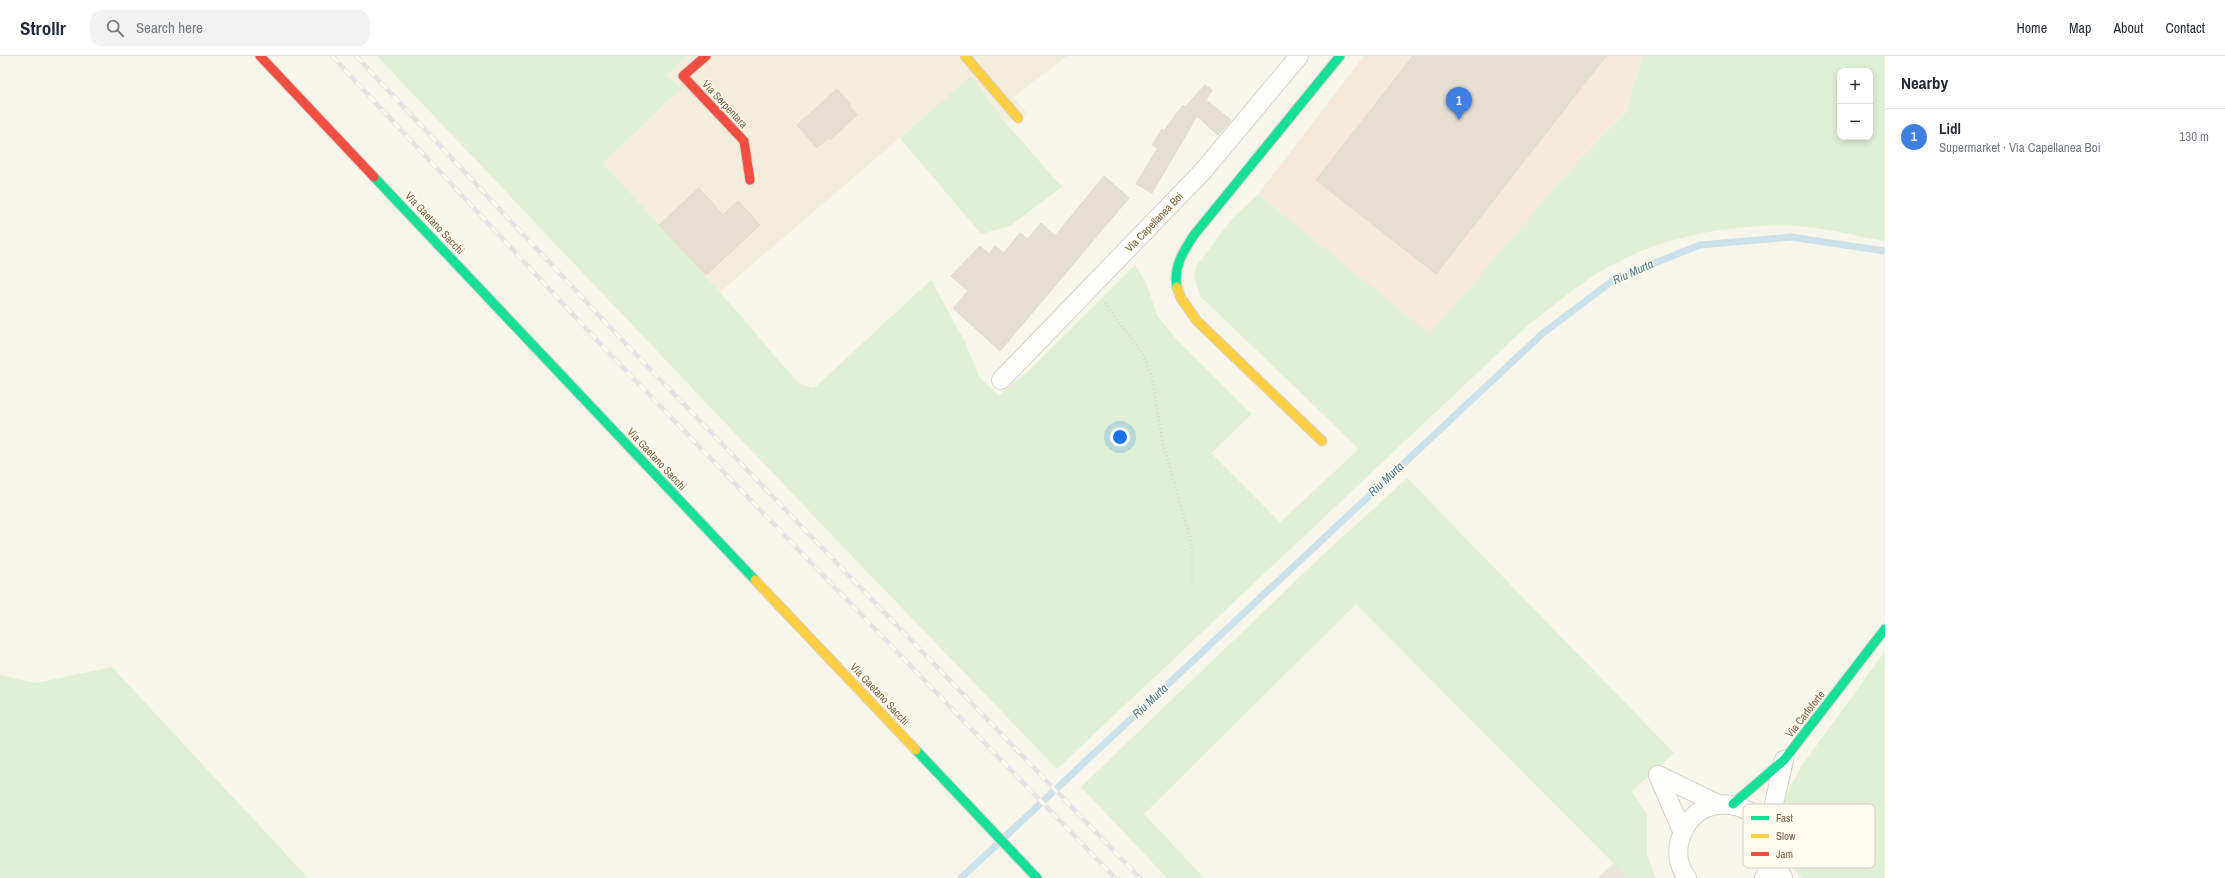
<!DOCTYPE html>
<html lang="en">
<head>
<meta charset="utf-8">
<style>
  :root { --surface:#fff; --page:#f2f2f3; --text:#1f2937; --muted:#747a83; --line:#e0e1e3; --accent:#2563eb }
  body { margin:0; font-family:"Archivo Narrow",sans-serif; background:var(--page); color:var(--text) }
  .controls { position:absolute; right:12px; top:12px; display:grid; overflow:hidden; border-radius:8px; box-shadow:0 2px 6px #0003 }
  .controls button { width:36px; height:36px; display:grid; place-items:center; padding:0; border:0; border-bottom:1px solid var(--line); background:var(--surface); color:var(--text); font:20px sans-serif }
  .you { position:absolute; left:1120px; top:381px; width:14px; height:14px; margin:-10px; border:3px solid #fff; border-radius:50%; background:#1a73e8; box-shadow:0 0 0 6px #1a73e833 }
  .badge { display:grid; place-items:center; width:26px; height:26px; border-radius:50%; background:var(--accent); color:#fff; font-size:13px; font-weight:700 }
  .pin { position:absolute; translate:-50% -33px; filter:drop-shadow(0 1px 2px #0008) }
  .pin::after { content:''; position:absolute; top:21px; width:14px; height:12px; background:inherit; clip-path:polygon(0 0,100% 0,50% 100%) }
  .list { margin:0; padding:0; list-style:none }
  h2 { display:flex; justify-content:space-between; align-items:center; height:52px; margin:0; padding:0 16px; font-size:17px }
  h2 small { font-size:13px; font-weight:400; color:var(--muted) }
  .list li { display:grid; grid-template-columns:26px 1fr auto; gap:12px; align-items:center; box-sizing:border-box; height:56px; padding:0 16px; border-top:1px solid var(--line) }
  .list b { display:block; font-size:15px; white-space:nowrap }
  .list p { margin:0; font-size:13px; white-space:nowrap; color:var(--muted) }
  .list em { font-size:13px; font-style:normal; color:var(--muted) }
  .icon { flex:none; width:22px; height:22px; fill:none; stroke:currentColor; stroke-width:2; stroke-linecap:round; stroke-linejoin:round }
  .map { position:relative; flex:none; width:1885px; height:822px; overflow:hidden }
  header { display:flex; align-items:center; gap:24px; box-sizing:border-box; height:56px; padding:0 20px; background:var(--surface); border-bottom:1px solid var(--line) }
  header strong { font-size:19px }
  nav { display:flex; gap:22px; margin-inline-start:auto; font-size:14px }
  .search { width:280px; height:36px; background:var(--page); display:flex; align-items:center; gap:10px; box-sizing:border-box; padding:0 14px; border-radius:12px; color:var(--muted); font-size:15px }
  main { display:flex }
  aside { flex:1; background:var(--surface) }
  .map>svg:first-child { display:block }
  .residential { fill:#f3eddb }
  .commercial { fill:#f6e9db }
  .industrial { fill:#ebe6dc }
  .green { fill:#e0f0d5; fill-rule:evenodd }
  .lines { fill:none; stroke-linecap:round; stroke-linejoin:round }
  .stream { stroke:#cce1e9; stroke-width:7 }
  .building { fill:#e5ded2; stroke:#e1d9cd }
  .street-casing { stroke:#d7d2c9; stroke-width:20 }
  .fast-casing { stroke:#d8d2c9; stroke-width:11 }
  .slow-casing { stroke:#d8d2c9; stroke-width:11 }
  .jam-casing { stroke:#d8d2c9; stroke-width:11 }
  .path { stroke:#dbd5cd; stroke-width:2.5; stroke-dasharray:1 3; stroke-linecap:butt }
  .street { stroke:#fefefc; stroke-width:18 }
  .fast { stroke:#16e098; stroke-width:9 }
  .slow { stroke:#ffcf43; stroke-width:9 }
  .jam { stroke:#f24e42; stroke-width:9 }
  .rail-casing { stroke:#e6e2e5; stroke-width:4.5 }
  .rail { stroke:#fffbed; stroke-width:3; stroke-dasharray:9; stroke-linecap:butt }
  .labels { text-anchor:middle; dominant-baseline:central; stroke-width:3; stroke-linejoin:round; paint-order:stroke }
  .street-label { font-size:11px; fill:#786249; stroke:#fffbed }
  .water-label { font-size:12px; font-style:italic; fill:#447894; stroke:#fffbed }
  .key { fill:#fffbed; stroke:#d6cdbc; stroke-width:1 }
  .key-label { font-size:11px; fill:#786249 }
</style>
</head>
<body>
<header>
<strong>Strollr</strong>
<div class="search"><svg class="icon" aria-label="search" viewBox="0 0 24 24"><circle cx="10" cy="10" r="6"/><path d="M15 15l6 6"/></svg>Search here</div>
<nav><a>Home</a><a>Map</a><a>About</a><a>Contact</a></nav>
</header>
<main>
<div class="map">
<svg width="1885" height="822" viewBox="0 0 1885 822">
  <rect width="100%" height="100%" fill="#f8f5eb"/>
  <path class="residential" d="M687 0H1067L1013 41 1028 58 1006 67 971 21 720 236 603 107 682 32 667 19Z"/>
  <path class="commercial" d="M1364 0H1642L1627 54 1574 109 1430 279 1258 138Z"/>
  <path class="industrial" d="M1614 807 1628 822H1598Z"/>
  <g class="green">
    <path d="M377 0H687L667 19 682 32 603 107 720 236 798 327 814 332 931 224 965 286 980 322 999 339 1032 312 1135 209 1145 225 1158 261 1178 285 1252 358 1211 397 1280 466 1359 393 1200 240 1194 220 1197 209 1232 163 1258 138 1430 278 1574 109 1627 55 1642 0H1885V185C1855 180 1823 171 1792 170 1722 168 1649 183 1590 222 1568 237 1548 254 1527 270L1057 713 826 473ZM1840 15H1870V81H1840Z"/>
    <path d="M971 20 1006 67 1062 131 1010 170 981 178 900 82Z"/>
    <path d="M1407 422 1674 697 1632 735 1647 759V799L1656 822H1628L1356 548 1144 758 1204 822H1167L1081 731 1313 508Z"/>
    <path d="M1885 595V822H1801L1789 806 1790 790 1781 761 1783 745 1801 711Z"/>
    <path d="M112 611 308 822H0V619L36 627Z"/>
  </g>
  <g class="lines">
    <path class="stream" d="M961 822 1542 278 1615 223 1700 189 1791 181 1885 195"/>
  </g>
  <g class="building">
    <path d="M1413 0H1606L1436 218 1316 124Z"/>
    <path d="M1205 29 1212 34 1206 44 1231 64 1218 79 1197 60 1152 137 1136 128 1158 92 1152 89 1162 73 1164 75 1183 49 1185 51Z"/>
    <path d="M837 33 851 49 849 50 857 59 830 84 828 82 817 92 797 69Z"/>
    <path d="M1104 120 1129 142 1000 295 953 252 968 235 951 220 980 190 989 198 995 190 1004 197 1020 177 1028 183 1041 167 1055 180Z"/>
    <path d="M699 132 723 159 738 145 760 169 706 219 659 169Z"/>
  </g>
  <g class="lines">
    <defs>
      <g id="street">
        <path d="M1001 324 1203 115 1299 0"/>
        <path d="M1658 719 1718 748"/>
        <path d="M1658 719 1682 775"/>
        <path d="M1768 774 1784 704"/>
        <path d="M1772 800 1783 822"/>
        <path d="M1687 822C1679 812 1676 797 1680 784 1700 715 1802 757 1764 822"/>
      </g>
      <g id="fast">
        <path d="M374 121 755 524"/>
        <path d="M1177 231C1173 211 1183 196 1194 179L1340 0"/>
        <path d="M916 694 1037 822"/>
        <path d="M1733 748 1784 704 1885 573"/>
      </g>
      <g id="slow">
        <path d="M965 0 1018 62"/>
        <path d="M1177 231 1181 242 1197 265 1322 385"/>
        <path d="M755 524 916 694"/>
      </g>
      <g id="jam">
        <path d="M260 0 374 121"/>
        <path d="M706 0 683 20 744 85 750 124"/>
      </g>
    </defs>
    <use href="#street" class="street-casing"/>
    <use href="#fast" class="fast-casing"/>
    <use href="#slow" class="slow-casing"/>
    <use href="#jam" class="jam-casing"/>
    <path class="path" d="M1105 247 1143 299 1152 320 1163 388 1192 489V532"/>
    <use href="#street" class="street"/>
    <use href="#fast" class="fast"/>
    <use href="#slow" class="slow"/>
    <use href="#jam" class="jam"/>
    <defs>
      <g id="rail">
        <path d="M332 0 608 296 1115 822"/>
        <path d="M356 0 624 286 1140 822"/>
      </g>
    </defs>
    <use href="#rail" class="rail-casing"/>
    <use href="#rail" class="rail"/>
  </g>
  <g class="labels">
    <g class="street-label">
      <text transform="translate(725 48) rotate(47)">Via Serpentara</text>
      <text transform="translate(1154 166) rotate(-46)">Via Capellanea Boi</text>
      <text transform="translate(435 167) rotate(47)">Via Gaetano Sacchi</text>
      <text transform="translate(657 403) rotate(47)">Via Gaetano Sacchi</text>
      <text transform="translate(880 638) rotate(47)">Via Gaetano Sacchi</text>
      <text transform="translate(1805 658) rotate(-52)">Via Carloforte</text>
    </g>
    <g class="water-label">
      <text transform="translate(1633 216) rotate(-24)">Riu Murta</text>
      <text transform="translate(1386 423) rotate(-43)">Riu Murta</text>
      <text transform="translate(1150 645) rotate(-43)">Riu Murta</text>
    </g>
  </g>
  <rect x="1743" y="748" width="132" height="64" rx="6" class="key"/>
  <rect x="1751" y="760" width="18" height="4" fill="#16e098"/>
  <rect x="1751" y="778" width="18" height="4" fill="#ffcf43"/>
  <rect x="1751" y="796" width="18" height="4" fill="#f24e42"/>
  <g class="key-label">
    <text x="1776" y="766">Fast</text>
    <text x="1776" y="784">Slow</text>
    <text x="1776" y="802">Jam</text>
  </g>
</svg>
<div class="controls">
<button>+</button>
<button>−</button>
</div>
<div class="you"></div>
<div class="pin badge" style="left:1459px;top:64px;background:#3f7fe0">1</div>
</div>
<aside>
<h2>Nearby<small></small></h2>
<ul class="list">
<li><span class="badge" style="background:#3f7fe0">1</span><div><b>Lidl</b><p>Supermarket · Via Capellanea Boi</p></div><em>130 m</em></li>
</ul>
</aside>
</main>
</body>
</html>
